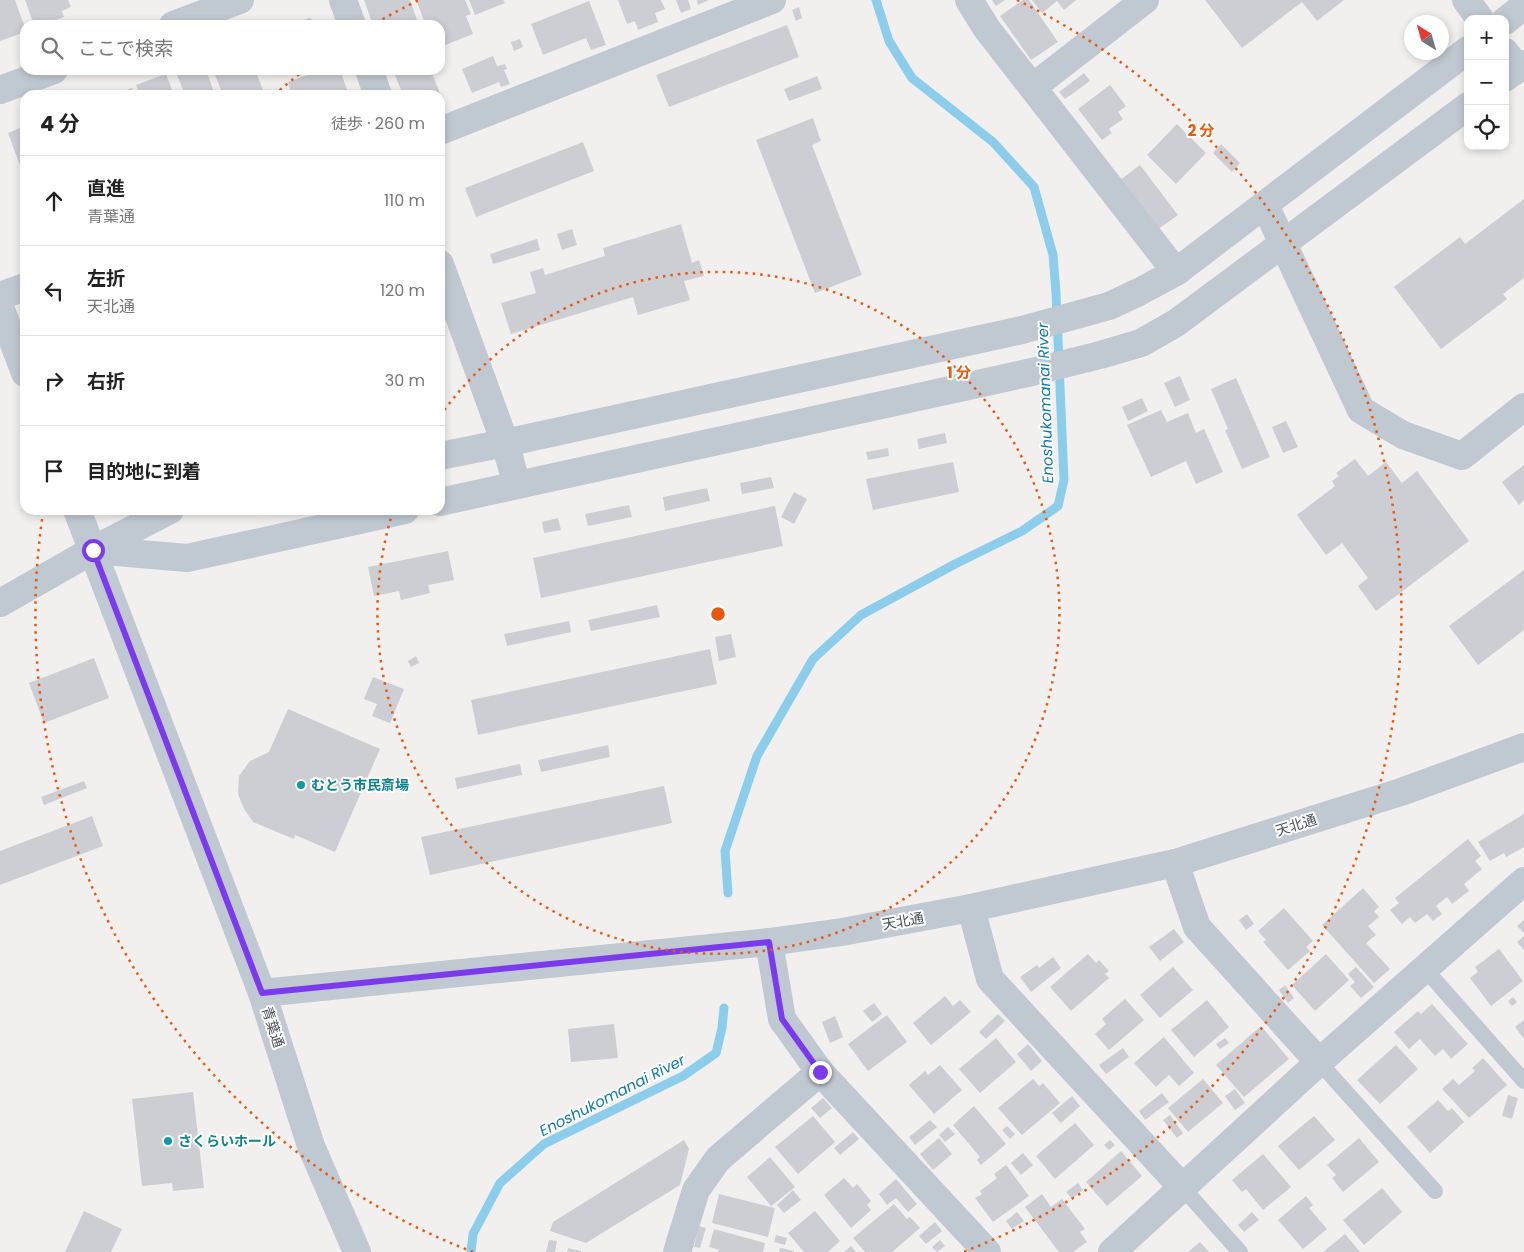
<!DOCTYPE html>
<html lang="ja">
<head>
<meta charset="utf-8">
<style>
  :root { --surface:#fff; --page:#f2f2f2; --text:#222; --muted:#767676; --line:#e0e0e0 }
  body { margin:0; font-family:Poppins,"Noto Sans JP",sans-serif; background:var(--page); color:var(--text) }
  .controls { position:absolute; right:15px; top:15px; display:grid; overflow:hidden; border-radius:10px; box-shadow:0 2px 8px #0003 }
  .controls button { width:45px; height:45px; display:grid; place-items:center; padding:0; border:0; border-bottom:1px solid var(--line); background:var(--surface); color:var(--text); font:25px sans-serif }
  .compass { position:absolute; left:1404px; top:15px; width:45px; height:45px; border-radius:50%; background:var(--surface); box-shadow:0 2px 8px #0003; rotate:323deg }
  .stop { position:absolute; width:15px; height:15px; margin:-11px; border:4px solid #7c3aed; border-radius:50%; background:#fff }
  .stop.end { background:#7c3aed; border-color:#fff; box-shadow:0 1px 5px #0008 }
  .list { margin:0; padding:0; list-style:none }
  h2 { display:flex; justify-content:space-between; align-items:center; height:65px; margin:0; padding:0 20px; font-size:21px }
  h2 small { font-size:16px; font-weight:400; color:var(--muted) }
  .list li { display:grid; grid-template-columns:32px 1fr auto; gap:15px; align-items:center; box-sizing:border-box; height:90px; padding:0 20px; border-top:1px solid var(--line) }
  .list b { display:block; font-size:19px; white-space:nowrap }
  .list p { margin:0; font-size:16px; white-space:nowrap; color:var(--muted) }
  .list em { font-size:16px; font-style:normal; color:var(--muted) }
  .icon { flex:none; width:28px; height:28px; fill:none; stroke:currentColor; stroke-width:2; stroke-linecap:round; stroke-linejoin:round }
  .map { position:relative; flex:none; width:1524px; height:1252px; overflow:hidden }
  .search { position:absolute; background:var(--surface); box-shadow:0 2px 8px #0003; left:20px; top:20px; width:425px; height:55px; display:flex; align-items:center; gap:12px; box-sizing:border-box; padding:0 18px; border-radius:15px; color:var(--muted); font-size:19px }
  .panel { position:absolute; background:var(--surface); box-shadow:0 2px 8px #0003; left:20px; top:90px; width:425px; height:425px; border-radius:15px }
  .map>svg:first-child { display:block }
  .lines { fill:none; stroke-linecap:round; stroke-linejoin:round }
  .stream { stroke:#8ccdeb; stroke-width:9 }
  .building { fill:#ccced4 }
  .service { stroke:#c0c8d1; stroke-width:16 }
  .minor { stroke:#c0c8d1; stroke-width:28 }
  .tertiary { stroke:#c0c8d1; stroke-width:28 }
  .route { stroke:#7c3aed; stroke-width:6 }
  .ring { fill:none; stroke:#e8590c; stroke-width:2.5; stroke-dasharray:2.5 5 }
  .culture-dot { fill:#0f9aa8; stroke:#fff; stroke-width:2 }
  .labels { text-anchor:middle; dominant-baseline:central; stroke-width:4; stroke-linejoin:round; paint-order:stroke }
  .culture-label { font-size:14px; font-weight:bold; fill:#0d838f; stroke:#fff; text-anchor:start }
  .street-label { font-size:14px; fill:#48505d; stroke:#fff }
  .water-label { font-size:15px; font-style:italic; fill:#0f78a8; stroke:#fff }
  .centre { fill:#e8590c; stroke:#fff; stroke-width:2.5 }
  .ring-label { font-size:15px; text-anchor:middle; font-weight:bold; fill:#e8590c; stroke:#fff; stroke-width:4; stroke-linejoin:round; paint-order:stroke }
</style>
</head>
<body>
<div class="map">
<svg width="1524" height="1252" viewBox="0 0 1524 1252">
  <rect width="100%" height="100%" fill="#f2f0ef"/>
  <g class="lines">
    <g class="stream">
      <path d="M728 893 725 851 757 756 813 659 861 615 955 564 1022 531 1058 506 1064 480 1056 293 1053 255 1034 187 993 142 912 78 889 41 876 0"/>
      <path d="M471 1252 473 1234 500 1183 544 1144 683 1076 716 1053 722 1028 724 1008"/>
    </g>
  </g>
  <g class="building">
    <path d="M0 0H15L25 28V32L0 41Z"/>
    <path d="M25 0H68L71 7 62 11 64 17 43 25H34Z"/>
    <path d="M364 0H410L418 23 414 25H373Z"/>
    <path d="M416 0H465L471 14 466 16 473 34 440 47V25H426Z"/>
    <path d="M469 0H503L505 3 475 15Z"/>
    <path d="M618 0H661L665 9 655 13 658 22 638 30 635 21 627 24Z"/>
    <path d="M676 0H688L691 9 681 13Z"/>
    <path d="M697 0H709L698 5Z"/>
    <path d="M992 0H1005L996 6Z"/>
    <path d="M1023 0H1029L1058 42 1031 60 1000 16Z"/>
    <path d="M1032 0H1076L1064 10 1057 1 1042 13Z"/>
    <path d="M1205 0H1344L1317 21 1302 2 1242 48Z"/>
    <path d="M589 1 606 45 591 50 586 38 543 55 531 24Z"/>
    <path d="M799 7 802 18 796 21 792 10Z"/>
    <path d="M309 18 323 25H291Z"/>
    <path d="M787 25 799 57 669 107 656 75Z"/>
    <path d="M520 39 523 47 514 51 511 42Z"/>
    <path d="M493 56 497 66 505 64 507 69 504 70 510 84 501 87 499 82 472 93 462 69Z"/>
    <path d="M175 70H206L215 95H185Z"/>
    <path d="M213 70H255L265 95H223Z"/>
    <path d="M321 70H340L349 95H292L288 82Z"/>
    <path d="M393 70H431L443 102 440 104V95H403Z"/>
    <path d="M1084 73 1090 81 1065 99 1059 92Z"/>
    <path d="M166 74 174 95H140L136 85Z"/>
    <path d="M817 76 822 89 789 101 784 89Z"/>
    <path d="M1110 85 1126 106 1118 112 1123 119 1109 129 1112 133 1102 140 1078 109Z"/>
    <path d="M132 88 135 95H114Z"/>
    <path d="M813 118 821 141 812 145 862 275 815 293 756 140Z"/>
    <path d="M1177 124 1206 153 1176 184 1147 155Z"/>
    <path d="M25 126V179L8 133Z"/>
    <path d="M583 142 594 171 476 217 465 188Z"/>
    <path d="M1221 144 1240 163 1232 172 1213 153Z"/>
    <path d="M1140 165 1178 215 1157 230 1120 180Z"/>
    <path d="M1524 199V278L1503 294 1507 299 1441 349 1394 287 1460 237 1465 244Z"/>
    <path d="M681 224 692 263 699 260 704 276 684 281 690 300 638 315 633 297 511 334 501 303 536 293 530 272 543 268 545 275 605 256 603 248Z"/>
    <path d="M572 229 577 245 562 250 557 234Z"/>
    <path d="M537 239 540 250 493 264 490 254Z"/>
    <path d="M1180 376 1190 400 1175 407 1164 383Z"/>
    <path d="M1236 378 1270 457 1242 469 1225 430 1228 429 1211 389Z"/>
    <path d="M1142 398 1148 411 1128 421 1122 407Z"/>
    <path d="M1161 410 1167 422 1188 413 1196 433 1204 429 1223 472 1196 484 1186 461 1151 477 1127 425Z"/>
    <path d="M1286 421 1298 447 1283 453 1272 427Z"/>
    <path d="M945 433 947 443 919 449 917 439Z"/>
    <path d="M888 448 889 456 868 460 866 452Z"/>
    <path d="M1355 459 1368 476 1386 462 1402 483 1417 471 1469 541 1376 611 1358 586 1368 578 1342 543 1326 555 1297 515 1335 486 1332 481 1339 476 1336 473Z"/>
    <path d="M953 462 959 492 873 510 866 479Z"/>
    <path d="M1524 465V500L1519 505 1502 482Z"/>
    <path d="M771 477 774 488 742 494 740 483Z"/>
    <path d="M707 488 710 501 665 511 663 497Z"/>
    <path d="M794 492 807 499 794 524 781 517Z"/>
    <path d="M629 505 632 517 588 526 585 514Z"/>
    <path d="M775 506 783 546 541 598 533 558Z"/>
    <path d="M558 518 561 530 544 533 542 522Z"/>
    <path d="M448 551 454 580 428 585 430 593 401 600 399 591 374 596 368 567Z"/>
    <path d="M1524 570V630L1478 665 1449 626Z"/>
    <path d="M657 605 660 617 591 631 588 620Z"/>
    <path d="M569 621 571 632 507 646 504 634Z"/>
    <path d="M731 634 736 657 719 661 715 637Z"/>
    <path d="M710 649 717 684 478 735 471 700Z"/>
    <path d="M416 656 419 663 411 667 408 661Z"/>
    <path d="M94 658 109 698 44 723 29 683Z"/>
    <path d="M373 677 404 689 390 723 372 716 377 704 364 699Z"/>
    <path d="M288 709 380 749 335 852 295 835 294 839 253 822 244 809 238 794 239 776 250 761 269 752Z"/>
    <path d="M608 745 610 757 541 772 538 760Z"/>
    <path d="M520 764 522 775 457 789 455 778Z"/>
    <path d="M84 781 87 788 44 805 41 797Z"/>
    <path d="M664 786 672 823 430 875 421 837Z"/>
    <path d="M1524 814V847L1506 857 1504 853 1490 861 1478 842Z"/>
    <path d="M92 816 103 846 0 885V851Z"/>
    <path d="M1468 839 1481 856 1475 861 1482 869 1464 884 1469 891 1452 904 1447 897 1436 906 1442 914 1433 921 1427 914 1415 923 1410 917 1402 924 1390 910 1399 903 1395 898Z"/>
    <path d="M1363 888 1379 907 1374 911 1379 917 1368 926 1376 935 1366 943 1390 969 1374 983 1322 925Z"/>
    <path d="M1284 908 1313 941 1306 947 1310 951 1288 970 1263 942 1266 940 1258 931Z"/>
    <path d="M1247 914 1254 924 1246 930 1239 920Z"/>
    <path d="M1524 920V933L1517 926Z"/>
    <path d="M1174 929 1184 942 1160 961 1149 947Z"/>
    <path d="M1524 936V950L1517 942Z"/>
    <path d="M1499 949 1523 981 1491 1006 1470 978 1478 972 1475 967Z"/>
    <path d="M1088 954 1096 963 1099 960 1109 971 1105 974 1109 978 1071 1011 1050 987Z"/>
    <path d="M1326 954 1349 980 1315 1011 1292 985Z"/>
    <path d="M1053 957 1061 968 1031 992 1020 977 1037 965 1039 968Z"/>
    <path d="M1173 967 1193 990 1160 1018 1140 995Z"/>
    <path d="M1356 967 1374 987 1361 998 1350 986 1355 982 1348 974Z"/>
    <path d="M1285 985 1294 998 1288 1003 1279 990Z"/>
    <path d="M945 996 953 1006 960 1000 971 1012 931 1045 913 1023Z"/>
    <path d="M1513 997 1517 1002 1512 1006 1508 1001Z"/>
    <path d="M1125 999 1144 1020 1109 1050 1095 1034 1106 1024 1102 1019Z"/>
    <path d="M1207 1000 1229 1027 1194 1057 1171 1030Z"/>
    <path d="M874 1003 882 1014 872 1022 863 1011Z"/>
    <path d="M1432 1004 1468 1044 1451 1059 1443 1049 1435 1056 1420 1039 1409 1049 1394 1032 1418 1011 1421 1014Z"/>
    <path d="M998 1014 1005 1021 986 1039 979 1032Z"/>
    <path d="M887 1015 907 1042 868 1071 848 1044Z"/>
    <path d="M835 1016 843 1037 830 1043 822 1022Z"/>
    <path d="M1524 1020V1039L1515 1027Z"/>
    <path d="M614 1024 618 1058 571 1062 568 1029Z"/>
    <path d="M1261 1026 1289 1059 1244 1097 1216 1065Z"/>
    <path d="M1164 1037 1194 1073 1179 1086 1169 1075 1156 1087 1134 1063Z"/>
    <path d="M996 1038 1016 1062 980 1093 959 1069Z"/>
    <path d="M1225 1038 1229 1043 1220 1049 1216 1044Z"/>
    <path d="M1028 1044 1042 1061 1031 1071 1017 1054Z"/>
    <path d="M1396 1045 1418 1069 1380 1104 1357 1080Z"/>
    <path d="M1123 1048 1129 1057 1106 1074 1099 1065Z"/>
    <path d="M1483 1058 1507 1085 1469 1118 1442 1089 1453 1079 1459 1085 1475 1071 1472 1068Z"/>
    <path d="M940 1065 962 1090 934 1114 909 1085 925 1071 928 1075Z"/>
    <path d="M1033 1079 1039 1086 1043 1083 1060 1103 1022 1135 998 1108Z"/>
    <path d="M1203 1079 1223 1103 1188 1132 1168 1108Z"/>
    <path d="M1235 1089 1245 1103 1235 1110 1225 1096Z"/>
    <path d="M193 1092 204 1188 173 1191 172 1183 142 1186 132 1099Z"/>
    <path d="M1162 1093 1169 1102 1145 1120 1139 1111Z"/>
    <path d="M1508 1095 1518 1098 1512 1119 1502 1116Z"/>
    <path d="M1072 1096 1080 1106 1061 1123 1052 1113Z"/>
    <path d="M823 1098 832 1108 820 1118 811 1108Z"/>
    <path d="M1438 1100 1448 1111 1452 1108 1464 1122 1430 1153 1407 1127Z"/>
    <path d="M974 1106 1006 1144 981 1165 977 1160 980 1157 953 1125Z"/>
    <path d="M1170 1115 1183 1133 1177 1138 1163 1120Z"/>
    <path d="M813 1116 835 1142 798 1174 775 1147Z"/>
    <path d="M1314 1116 1335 1140 1299 1170 1278 1146Z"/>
    <path d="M930 1120 937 1127 915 1145 909 1137Z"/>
    <path d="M1075 1123 1094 1145 1055 1179 1036 1156Z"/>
    <path d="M1007 1126 1015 1134 1010 1139 1002 1130Z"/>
    <path d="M948 1127 955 1134 945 1142 939 1135Z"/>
    <path d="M853 1132 859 1139 840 1155 834 1148Z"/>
    <path d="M939 1138 952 1154 933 1170 920 1154Z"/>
    <path d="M1359 1138 1379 1162 1343 1192 1332 1178 1336 1175 1327 1165Z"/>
    <path d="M684 1140 689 1149 680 1185 586 1243 550 1231 553 1222Z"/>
    <path d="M1110 1140 1115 1145 1109 1150 1104 1145Z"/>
    <path d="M1121 1151 1142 1176 1107 1206 1086 1182Z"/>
    <path d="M1023 1153 1033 1165 1021 1175 1011 1163Z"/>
    <path d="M1263 1154 1291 1187 1263 1210 1246 1189 1242 1192 1232 1180Z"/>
    <path d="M770 1157 795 1187 771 1206 747 1177Z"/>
    <path d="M1006 1165 1029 1196 993 1222 975 1198 982 1194 980 1191 997 1178 994 1174Z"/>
    <path d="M844 1178 853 1188 857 1184 871 1201 867 1205 871 1210 851 1228 824 1195Z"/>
    <path d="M896 1179 917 1204 908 1212 896 1198 887 1205 879 1194Z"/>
    <path d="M1078 1183 1083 1190 1072 1199 1066 1192Z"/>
    <path d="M1382 1188 1402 1212 1364 1245 1343 1220Z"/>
    <path d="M793 1190 801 1200 784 1213 777 1205Z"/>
    <path d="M719 1194 775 1208 768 1237 712 1223Z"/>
    <path d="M1042 1194 1051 1207 1062 1199 1085 1229 1080 1232 1087 1242 1073 1252H1059L1025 1207Z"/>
    <path d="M1306 1196 1313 1205 1309 1208 1327 1229 1303 1249 1278 1220Z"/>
    <path d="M894 1204 907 1219 910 1217 920 1228 892 1252H865L853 1238Z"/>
    <path d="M84 1211 122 1229 111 1252H65Z"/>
    <path d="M815 1211 840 1241 828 1252H804L788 1233Z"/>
    <path d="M1017 1212 1024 1221 1012 1229 1006 1221Z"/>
    <path d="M1252 1212 1259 1220 1244 1232 1238 1225Z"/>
    <path d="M935 1222 942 1231 926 1244 919 1236Z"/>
    <path d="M699 1226 706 1228 700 1248 694 1247Z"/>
    <path d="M714 1229 765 1243 763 1252H718L719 1250 709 1247Z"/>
    <path d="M1345 1234 1360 1252H1323Z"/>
    <path d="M776 1235 787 1238 785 1245 774 1242Z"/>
    <path d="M549 1240 557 1241 555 1252H546Z"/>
    <path d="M940 1240 945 1246 937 1252 932 1247Z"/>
    <path d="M1200 1242 1209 1252H1188Z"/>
    <path d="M851 1246 856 1252H844Z"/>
    <path d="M568 1248 581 1251V1252H567Z"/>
    <path d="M780 1248 794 1251V1252H779Z"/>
  </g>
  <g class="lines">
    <g class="service">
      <path d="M1425 969 1524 1081"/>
      <path d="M1319 1062 1435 1191"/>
      <path d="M1182 1187 1240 1252"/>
    </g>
    <g class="minor">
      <path d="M343 0 352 25"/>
      <path d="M969 0 987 29 1176 272"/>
      <path d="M1466 0 1480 19"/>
      <path d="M1505 52 1518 68"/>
      <path d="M369 70 378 95"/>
      <path d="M1033 87 1145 0"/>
      <path d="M440 131 772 0"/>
      <path d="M1265 205 1361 410 1403 435 1462 456 1524 407"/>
      <path d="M440 264 505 443 517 485"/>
      <path d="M0 296 25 287"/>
      <path d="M0 603 93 550"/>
      <path d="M1175 863 1197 927 1319 1062"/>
      <path d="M971 908 990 979 1182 1187"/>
      <path d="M769 942 782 1019 820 1072"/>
      <path d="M677 1252 696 1190 718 1159 820 1072 987 1252"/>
      <path d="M1112 1252 1319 1062 1524 881"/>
    </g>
    <g class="tertiary">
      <path d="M1505 21 1524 6"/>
      <path d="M173 25 240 0"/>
      <path d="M1505 78 1524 64"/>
      <path d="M0 90 54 70"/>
      <path d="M0 307 25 373"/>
      <path d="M440 456 505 443 1022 330 1109 306 1139 292 1176 272 1468 50"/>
      <path d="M440 502 1032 372 1100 355 1141 343 1176 323 1468 106"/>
      <path d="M77 510 262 993 311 1146 357 1252"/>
      <path d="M93 550 187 558 405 510"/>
      <path d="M93 550 170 510"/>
      <path d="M262 993 769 942 842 932 971 908 1175 863 1401 792 1524 747"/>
    </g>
  </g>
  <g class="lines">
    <path class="route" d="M93 550 262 993 769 942 782 1019 820 1072"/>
  </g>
  <g class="ring">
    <path d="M440 416A341 341 0 1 1 393 511"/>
    <path d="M473 1252A683 683 0 0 1 43 513M274 95A683 683 0 0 1 302 72M376 23A683 683 0 0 1 419 0M1017 0A683 683 0 0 1 963 1252"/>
  </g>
  <g class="culture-dot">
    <circle cx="301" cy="785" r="5"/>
    <circle cx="168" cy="1141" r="5"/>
  </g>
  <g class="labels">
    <g class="culture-label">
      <text x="311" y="785">むとう市民斎場</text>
      <text x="178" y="1141">さくらいホール</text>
    </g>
    <g class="street-label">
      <text transform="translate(1296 825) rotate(-17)">天北通</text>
      <text transform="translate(903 921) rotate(-10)">天北通</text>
      <text transform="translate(273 1027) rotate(72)">青葉通</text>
    </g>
    <g class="water-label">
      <text transform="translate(1045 403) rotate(-92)">Enoshukomanai River</text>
      <text transform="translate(612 1095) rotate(-27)">Enoshukomanai River</text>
    </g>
  </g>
  <circle cx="718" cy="614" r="8" class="centre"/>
  <g class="ring-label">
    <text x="1201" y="136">2 分</text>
    <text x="959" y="378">1 分</text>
  </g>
</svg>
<div class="controls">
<button>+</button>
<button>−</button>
<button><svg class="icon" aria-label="locate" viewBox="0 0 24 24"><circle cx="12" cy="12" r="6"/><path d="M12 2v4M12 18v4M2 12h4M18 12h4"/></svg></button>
</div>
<svg class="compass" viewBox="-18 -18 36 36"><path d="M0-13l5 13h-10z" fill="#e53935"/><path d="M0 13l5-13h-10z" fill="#767676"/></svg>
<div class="stop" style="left:93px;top:550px"></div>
<div class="stop end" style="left:820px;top:1072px"></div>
<div class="search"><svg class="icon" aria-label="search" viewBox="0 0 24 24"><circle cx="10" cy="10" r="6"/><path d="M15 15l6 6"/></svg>ここで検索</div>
<section class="panel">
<h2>4 分<small>徒歩 · 260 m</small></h2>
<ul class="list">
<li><svg class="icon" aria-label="ahead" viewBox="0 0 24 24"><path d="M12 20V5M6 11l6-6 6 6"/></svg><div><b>直進</b><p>青葉通</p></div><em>110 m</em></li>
<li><svg class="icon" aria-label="left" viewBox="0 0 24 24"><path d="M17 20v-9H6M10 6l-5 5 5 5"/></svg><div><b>左折</b><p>天北通</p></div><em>120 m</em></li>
<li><svg class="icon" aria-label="right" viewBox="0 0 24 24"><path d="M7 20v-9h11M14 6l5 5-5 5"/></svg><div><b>右折</b></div><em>30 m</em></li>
<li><svg class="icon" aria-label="arrive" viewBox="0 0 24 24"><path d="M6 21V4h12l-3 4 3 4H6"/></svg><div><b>目的地に到着</b></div></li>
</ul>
</section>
</div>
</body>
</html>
